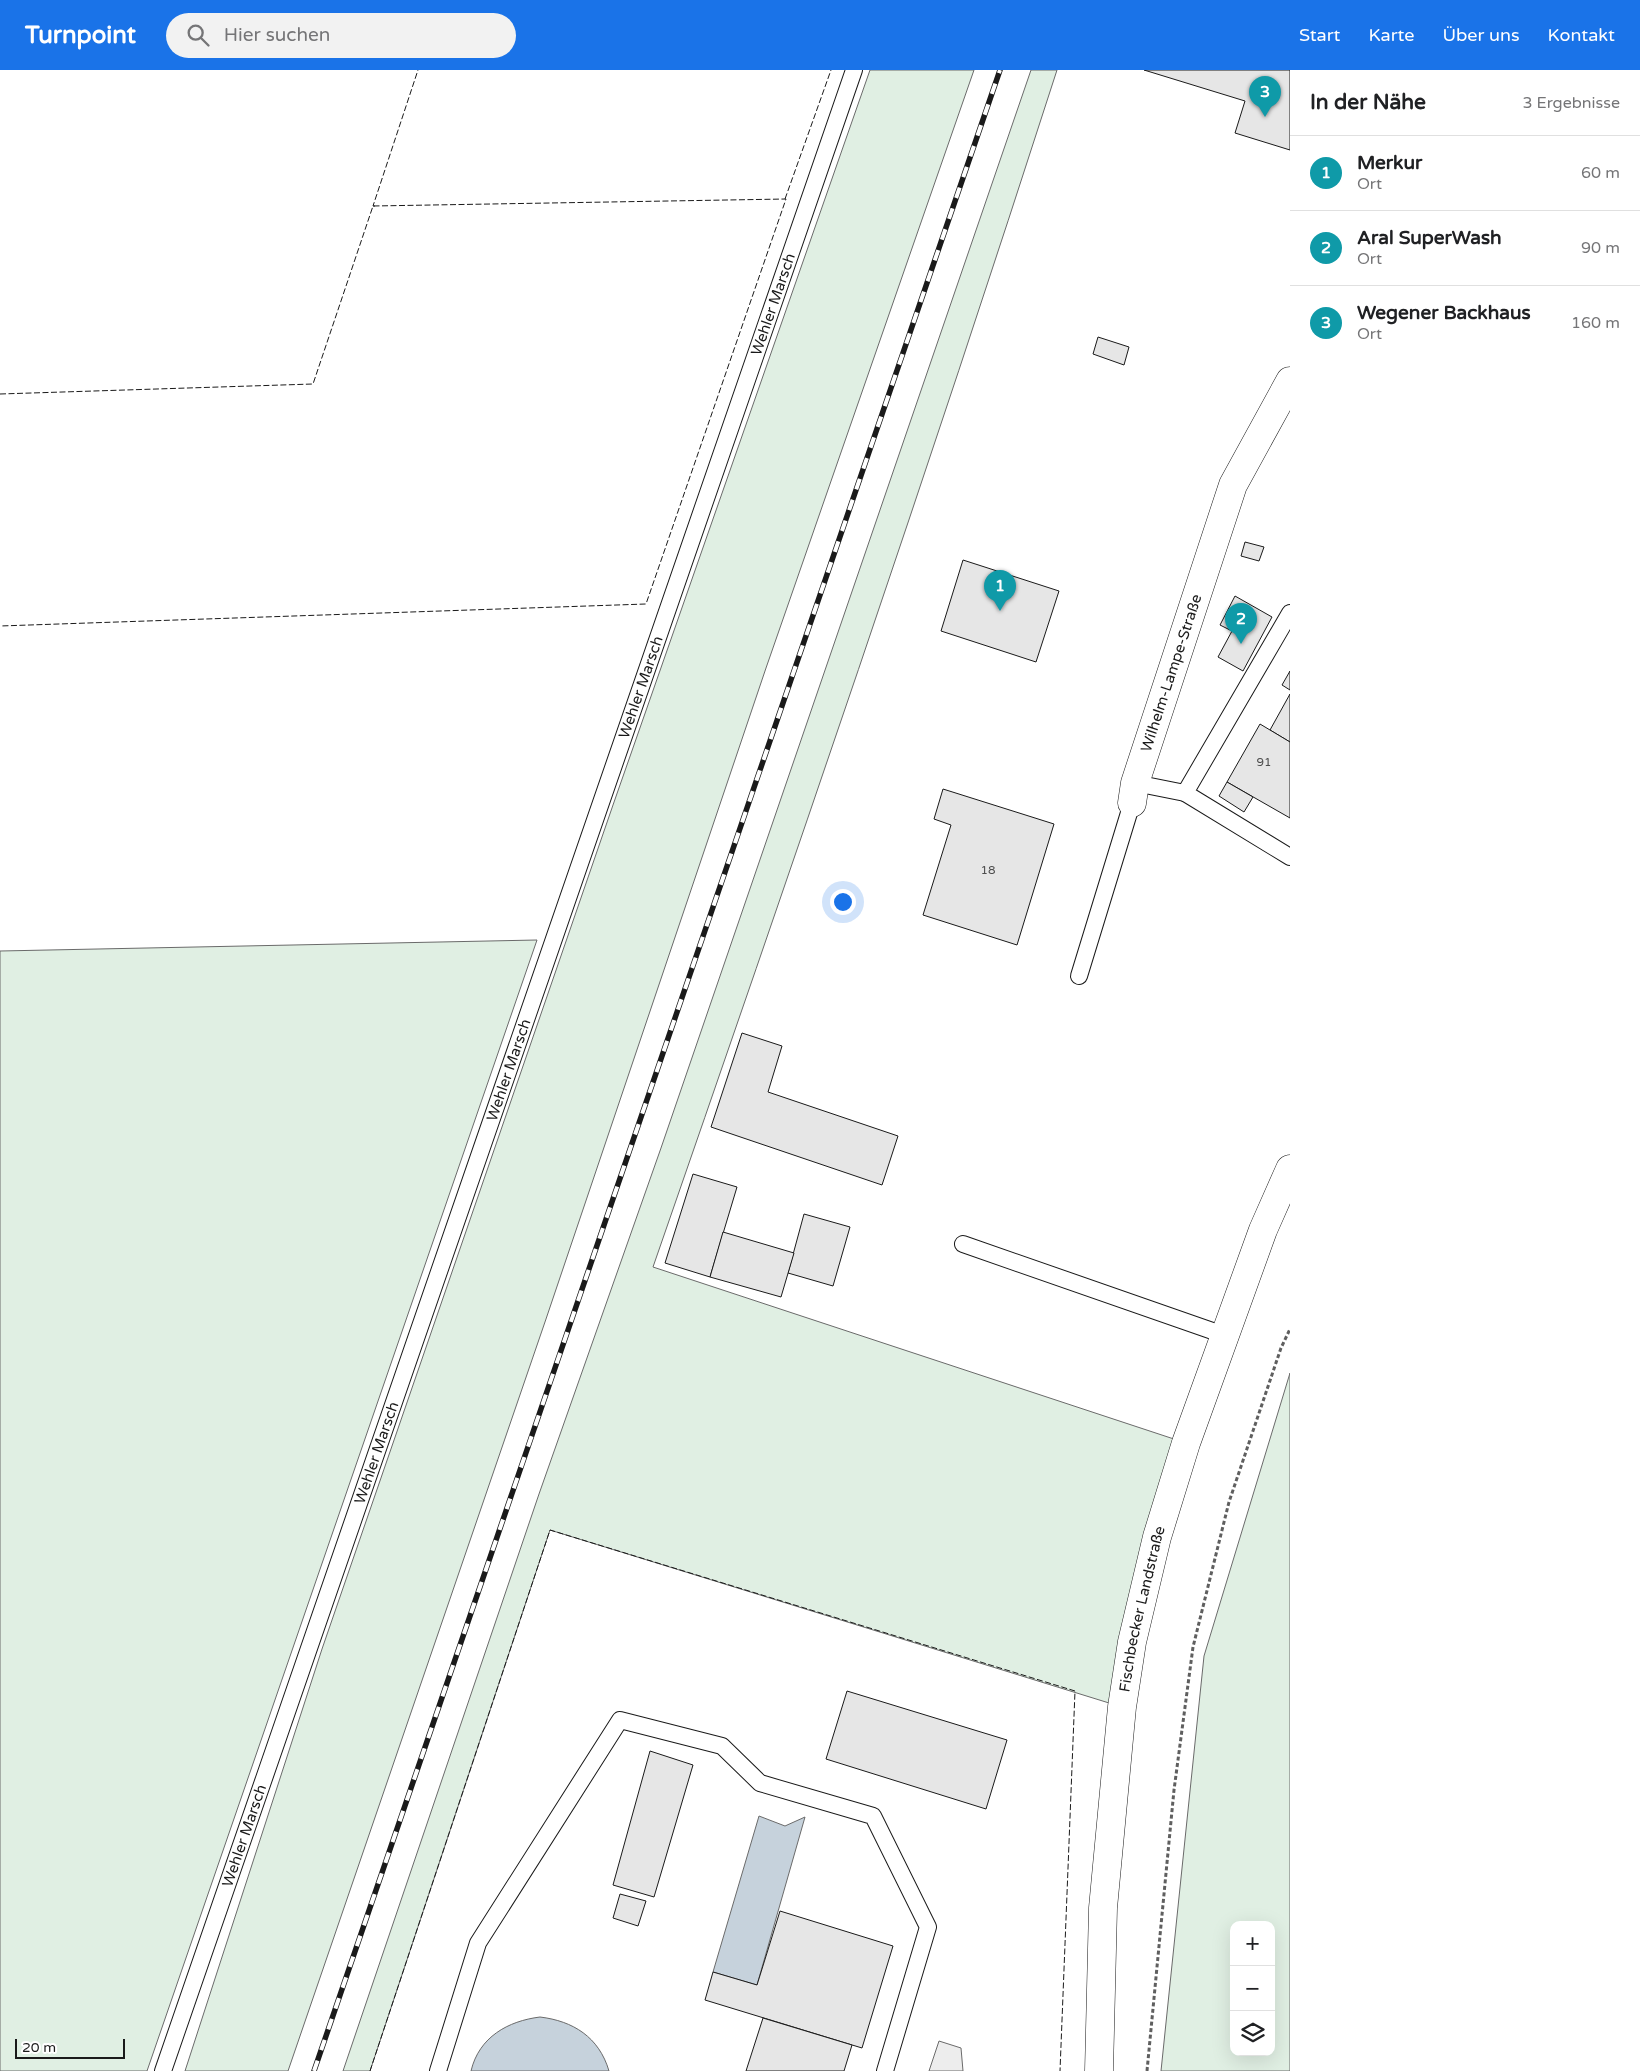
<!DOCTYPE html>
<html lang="de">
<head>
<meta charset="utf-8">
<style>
  :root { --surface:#fff; --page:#f2f2f2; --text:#202124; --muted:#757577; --line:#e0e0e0; --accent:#1a73e8 }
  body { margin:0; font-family:"Varela Round",sans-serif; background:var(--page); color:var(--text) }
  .controls { position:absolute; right:15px; bottom:15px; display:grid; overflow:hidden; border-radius:10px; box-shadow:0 5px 20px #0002 }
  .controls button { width:45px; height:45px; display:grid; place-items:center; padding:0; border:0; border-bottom:1px solid var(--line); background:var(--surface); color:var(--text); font:25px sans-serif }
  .scale { position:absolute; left:15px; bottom:12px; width:110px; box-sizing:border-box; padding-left:5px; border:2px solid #1a1a1a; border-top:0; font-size:14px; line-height:18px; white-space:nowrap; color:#1a1a1a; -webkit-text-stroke:4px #fff; paint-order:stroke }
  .you { position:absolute; left:842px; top:831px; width:18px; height:18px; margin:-12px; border:4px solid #fff; border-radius:50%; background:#1a73e8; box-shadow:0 0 0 8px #1a73e833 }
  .badge { display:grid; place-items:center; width:32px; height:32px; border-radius:50%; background:var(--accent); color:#fff; font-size:16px; font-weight:700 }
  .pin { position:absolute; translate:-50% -41px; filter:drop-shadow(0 1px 2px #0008) }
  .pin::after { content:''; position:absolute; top:26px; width:18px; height:15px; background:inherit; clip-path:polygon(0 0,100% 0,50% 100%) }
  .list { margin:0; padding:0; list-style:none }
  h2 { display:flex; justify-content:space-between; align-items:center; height:65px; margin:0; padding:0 20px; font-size:21px }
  h2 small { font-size:16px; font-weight:400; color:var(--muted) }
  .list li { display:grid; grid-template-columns:32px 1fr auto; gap:15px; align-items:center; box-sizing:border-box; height:75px; padding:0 20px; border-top:1px solid var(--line) }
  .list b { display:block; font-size:19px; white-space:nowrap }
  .list p { margin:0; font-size:16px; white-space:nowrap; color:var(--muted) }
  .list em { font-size:16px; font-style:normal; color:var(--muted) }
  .icon { flex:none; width:28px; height:28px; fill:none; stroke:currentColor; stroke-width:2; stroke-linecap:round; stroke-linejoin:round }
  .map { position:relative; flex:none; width:1290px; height:2001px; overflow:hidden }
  header { display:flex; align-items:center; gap:30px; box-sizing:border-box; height:70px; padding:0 25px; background:var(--accent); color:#fff }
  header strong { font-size:24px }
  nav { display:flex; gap:28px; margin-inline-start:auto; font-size:18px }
  .search { width:350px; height:45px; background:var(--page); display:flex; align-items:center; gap:12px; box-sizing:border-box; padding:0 18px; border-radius:28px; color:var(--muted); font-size:19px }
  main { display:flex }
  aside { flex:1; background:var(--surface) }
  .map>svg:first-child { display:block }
  .green { fill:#e0efe3; stroke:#6a6a6a; fill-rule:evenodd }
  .parking { fill:#ededed; stroke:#6a6a6a }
  .water { fill:#c6d2dc; stroke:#6a6a6a }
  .building { fill:#e6e6e6; stroke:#1a1a1a }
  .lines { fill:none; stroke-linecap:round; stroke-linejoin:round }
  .lane-casing { stroke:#1a1a1a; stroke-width:18 }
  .street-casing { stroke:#1a1a1a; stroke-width:29 }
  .primary-casing { stroke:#1a1a1a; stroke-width:29 }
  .path { stroke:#5f5f5f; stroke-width:3; stroke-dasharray:4 2.5; stroke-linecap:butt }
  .lane { stroke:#fff; stroke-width:16 }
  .street { stroke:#fff; stroke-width:28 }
  .primary { stroke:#fff; stroke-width:28 }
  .rail-casing { stroke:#1a1a1a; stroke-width:5.5 }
  .rail { stroke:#fff; stroke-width:4; stroke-dasharray:11; stroke-linecap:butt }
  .fence { stroke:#1a1a1a; stroke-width:1; stroke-dasharray:6 2.5; stroke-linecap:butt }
  .labels { text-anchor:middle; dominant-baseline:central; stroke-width:4; stroke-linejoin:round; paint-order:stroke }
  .number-label { font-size:12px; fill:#4d4d4d }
  .street-label { font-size:15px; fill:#1a1a1a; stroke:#fff }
</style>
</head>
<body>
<header>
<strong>Turnpoint</strong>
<div class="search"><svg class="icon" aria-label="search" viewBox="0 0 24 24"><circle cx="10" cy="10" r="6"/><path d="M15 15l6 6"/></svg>Hier suchen</div>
<nav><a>Start</a><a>Karte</a><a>Über uns</a><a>Kontakt</a></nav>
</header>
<main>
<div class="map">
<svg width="1290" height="2001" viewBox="0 0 1290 2001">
  <rect width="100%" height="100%" fill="#fff"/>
  <g class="green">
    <path d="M870 0H974L766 598 546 1249 288 2001H185L322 1579 613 735Z"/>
    <path d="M1031 0H1057C928 401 791 799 653 1197L1186 1373 1122 1637 550 1460 370 2001H343L539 1424 661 1078Z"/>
    <path d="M537 870 147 2001H0V881Z"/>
    <path d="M1290 1303V2001H1161L1204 1586ZM1234 1855H1271V1982H1234Z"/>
  </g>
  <path class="parking" d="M939 1971 961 1978 963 2001H929Z"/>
  <g class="water">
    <path d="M759 1746 785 1756 805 1747 757 1915 713 1902Z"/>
    <path d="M540 1947C573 1951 599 1967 609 2001H471C479 1967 508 1951 540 1947Z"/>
  </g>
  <g class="building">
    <path d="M1144 0H1290V80L1235 63 1245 31Z"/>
    <path d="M1098 267 1129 277 1124 295 1093 284Z"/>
    <path d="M1245 472 1264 477 1259 491 1241 486Z"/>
    <path d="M963 490 1059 521 1036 592 941 561Z"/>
    <path d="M1235 526 1272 547 1243 601 1218 587 1232 561 1220 555Z"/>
    <path d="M1290 601V620L1282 615Z"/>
    <path d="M1290 624V672L1270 660Z"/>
    <path d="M1260 654 1290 672V748L1227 712Z"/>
    <path d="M1227 712 1253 727 1244 742 1219 726Z"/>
    <path d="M943 719 1054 754 1017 875 923 845 951 755 934 749Z"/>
    <path d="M742 963 782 976 768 1022 898 1066 882 1115 711 1057Z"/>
    <path d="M693 1104 737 1117 710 1207 665 1193Z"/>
    <path d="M804 1144 850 1157 833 1216 788 1203Z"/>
    <path d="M723 1162 794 1183 781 1227 710 1207Z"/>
    <path d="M847 1621 1007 1670 986 1739 826 1689Z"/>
    <path d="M650 1681 693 1695 654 1827 613 1815Z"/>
    <path d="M620 1824 646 1831 638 1856 613 1848Z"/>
    <path d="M780 1841 893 1876 862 1978 705 1930 713 1902 757 1915Z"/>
    <path d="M763 1948 852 1975 844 2001H746Z"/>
  </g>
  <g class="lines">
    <defs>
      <g id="lane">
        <path d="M1290 543 1185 723 1290 787"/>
        <path d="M1135 713 1185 723"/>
        <path d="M1079 906 1132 733"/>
        <path d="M963 1174 1224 1265"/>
        <path id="s1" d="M163 2001 854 0"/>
        <path d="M438 2001 478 1873 620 1650 722 1676 760 1713 873 1746 928 1857 885 2001"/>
      </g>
      <g id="street">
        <path id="s2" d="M1132 733 1135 713 1233 415 1290 311"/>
      </g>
      <g id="primary">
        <path id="s3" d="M1099 2001 1103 1838 1122 1637 1132 1572 1157 1467 1186 1373 1263 1160 1290 1099"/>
      </g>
    </defs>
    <use href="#lane" class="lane-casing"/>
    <use href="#street" class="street-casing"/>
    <use href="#primary" class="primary-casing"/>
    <path class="path" d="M1147 2001 1174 1720 1193 1577 1229 1432 1281 1278 1290 1259"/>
    <use href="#lane" class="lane"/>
    <use href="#street" class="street"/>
    <use href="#primary" class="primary"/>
    <defs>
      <path id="rail" d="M314 2001 1000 0"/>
    </defs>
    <use href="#rail" class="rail-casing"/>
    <use href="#rail" class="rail"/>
    <g class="fence">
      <path d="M785 129 831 0"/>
      <path d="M375 136H373L418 0"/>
      <path d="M0 324 313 314 373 136 786 129 646 534 0 556"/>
      <path d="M370 2001 550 1460 1075 1621 1060 2001"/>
    </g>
  </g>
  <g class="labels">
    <g class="number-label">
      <text x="1264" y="692">91</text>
      <text x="988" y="800">18</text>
    </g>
    <g class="street-label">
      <text stroke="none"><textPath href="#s1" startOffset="1869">Wehler Marsch</textPath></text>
      <text stroke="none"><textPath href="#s2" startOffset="136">Wilhelm-Lampe-Straße</textPath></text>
      <text stroke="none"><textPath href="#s1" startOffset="1464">Wehler Marsch</textPath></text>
      <text stroke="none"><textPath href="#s1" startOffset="1059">Wehler Marsch</textPath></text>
      <text stroke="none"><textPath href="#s1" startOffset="654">Wehler Marsch</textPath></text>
      <text stroke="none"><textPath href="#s3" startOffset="465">Fischbecker Landstraße</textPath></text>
      <text stroke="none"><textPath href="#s1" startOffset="249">Wehler Marsch</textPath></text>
    </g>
  </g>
</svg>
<div class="controls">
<button>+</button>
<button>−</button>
<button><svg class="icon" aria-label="layers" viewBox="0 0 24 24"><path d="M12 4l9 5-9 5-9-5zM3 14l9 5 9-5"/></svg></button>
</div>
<div class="scale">20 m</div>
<div class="you"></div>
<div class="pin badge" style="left:1000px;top:541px;background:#0f9aa8">1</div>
<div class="pin badge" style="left:1241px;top:574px;background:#0f9aa8">2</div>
<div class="pin badge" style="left:1265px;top:47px;background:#0f9aa8">3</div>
</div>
<aside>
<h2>In der Nähe<small>3 Ergebnisse</small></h2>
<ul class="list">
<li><span class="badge" style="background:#0f9aa8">1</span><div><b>Merkur</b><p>Ort</p></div><em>60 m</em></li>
<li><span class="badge" style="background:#0f9aa8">2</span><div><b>Aral SuperWash</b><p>Ort</p></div><em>90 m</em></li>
<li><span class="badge" style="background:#0f9aa8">3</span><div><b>Wegener Backhaus</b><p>Ort</p></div><em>160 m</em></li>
</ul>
</aside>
</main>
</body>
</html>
